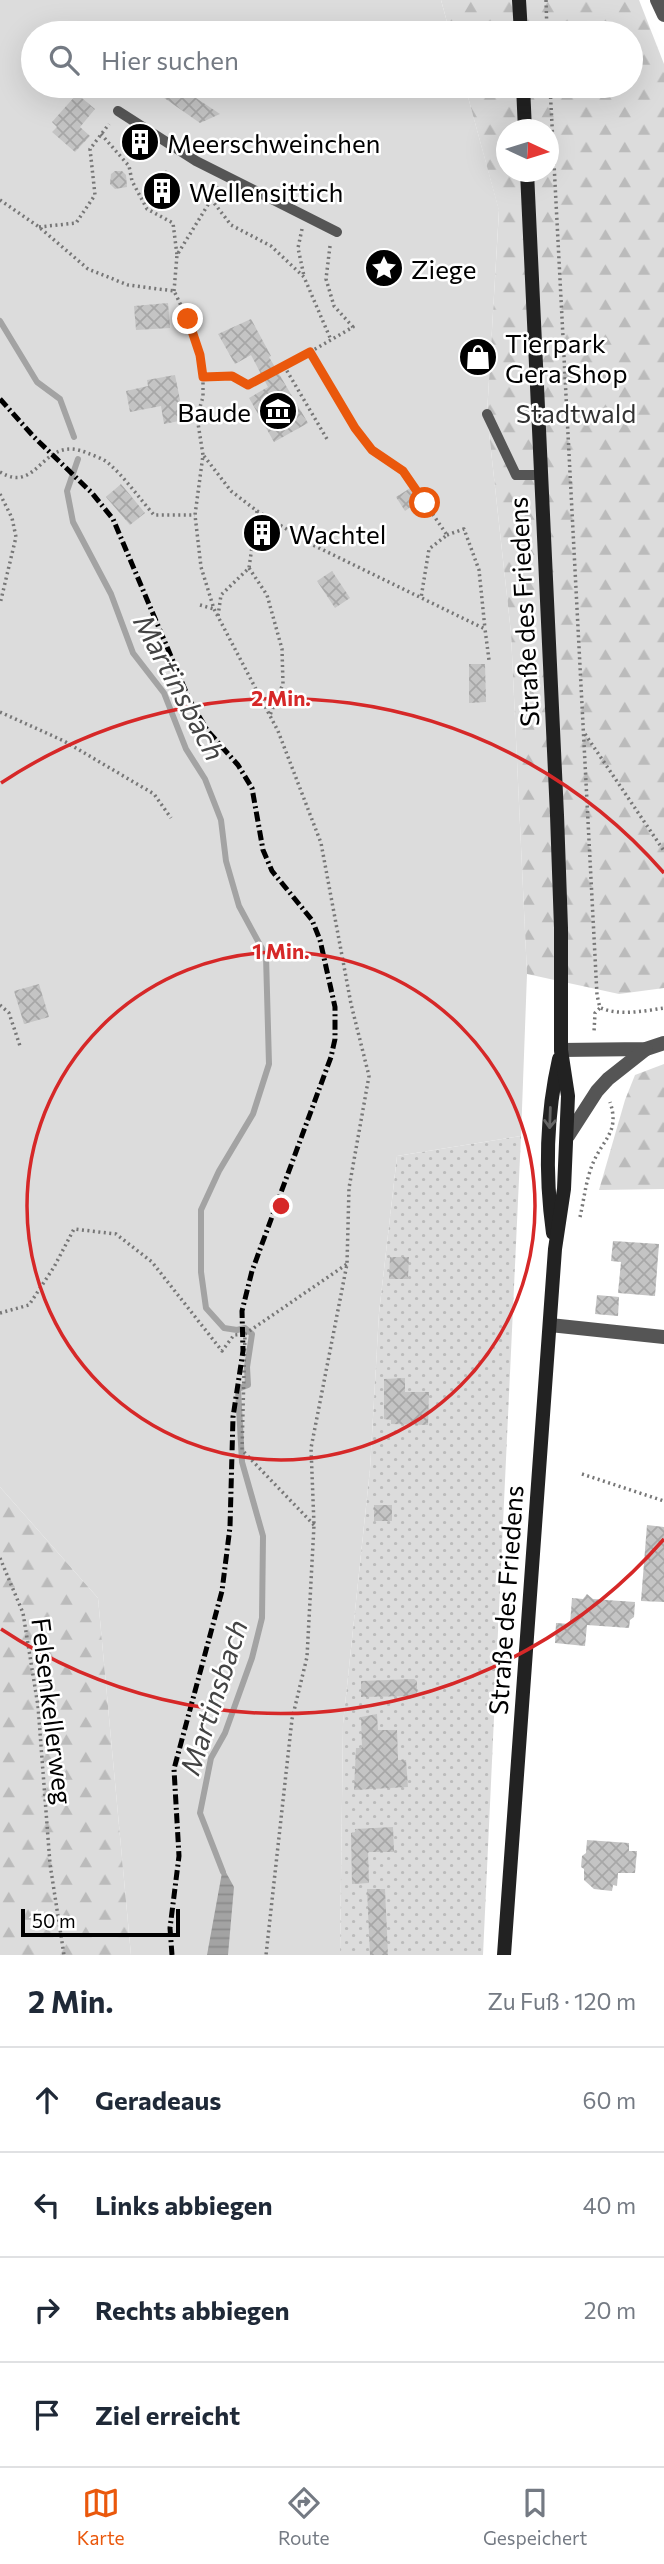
<!DOCTYPE html>
<html lang="de">
<head>
<meta charset="utf-8">
<style>
  :root { --surface:#fff; --page:#f2f2f3; --text:#1f2937; --muted:#747a83; --line:#e0e1e3; --accent:#ea580c }
  body { margin:0; font-family:Commissioner,sans-serif; background:var(--page); color:var(--text) }
  .compass { position:absolute; left:496px; top:119px; width:63px; height:63px; border-radius:50%; background:var(--surface); box-shadow:0 7px 28px #0002; rotate:94deg }
  .scale { position:absolute; left:21px; bottom:18px; width:159px; box-sizing:border-box; padding-left:7px; border:4px solid #000; border-top:0; font-size:19px; line-height:24px; white-space:nowrap; color:#000; -webkit-text-stroke:5px #fff; paint-order:stroke }
  .stop { position:absolute; width:21px; height:21px; margin:-16px; border:5px solid #ea580c; border-radius:50%; background:#fff }
  .stop.end { background:#ea580c; border-color:#fff; box-shadow:0 2px 7px #0008 }
  .list { margin:0; padding:0; list-style:none }
  h2 { display:flex; justify-content:space-between; align-items:center; height:91px; margin:0; padding:0 28px; font-size:30px }
  h2 small { font-size:23px; font-weight:400; color:var(--muted) }
  .list li { display:grid; grid-template-columns:46px 1fr auto; gap:21px; align-items:center; box-sizing:border-box; height:105px; padding:0 28px; border-top:2px solid var(--line) }
  .list b { display:block; font-size:26px; white-space:nowrap }
  .list em { font-size:23px; font-style:normal; color:var(--muted) }
  .icon { flex:none; width:38px; height:38px; fill:none; stroke:currentColor; stroke-width:2; stroke-linecap:round; stroke-linejoin:round }
  .map { position:relative; flex:none; width:664px; height:1955px; overflow:hidden }
  .search { position:absolute; background:var(--surface); box-shadow:0 7px 28px #0002; left:21px; right:21px; top:21px; height:77px; display:flex; align-items:center; gap:18px; box-sizing:border-box; padding:0 24px; border-radius:38px; color:var(--muted); font-size:26px }
  .sheet { height:511px; background:var(--surface) }
  nav { display:flex; justify-content:space-around; align-items:center; box-sizing:border-box; height:98px; border-top:2px solid var(--line); background:var(--surface); font-size:19px; color:var(--muted) }
  nav a { display:grid; justify-items:center; gap:4px }
  nav .on { color:var(--accent) }
  .map>svg:first-child { display:block }
  .green { fill:#dcdcdc }
  .forest { fill:url(#forest-firs); fill-rule:evenodd }
  .garden { fill:url(#garden-dots) }
  .water { fill:url(#water-rules) }
  .lines { fill:none; stroke-linecap:round; stroke-linejoin:round }
  .stream { stroke:#a3a3a3; stroke-width:6 }
  .building { fill:url(#building-cross-hatch) }
  .path { stroke:#777; stroke-width:3.5; stroke-dasharray:2 3.5; stroke-linecap:butt }
  .service { stroke:#555; stroke-width:10 }
  .minor { stroke:#555; stroke-width:14 }
  .tertiary { stroke:#555; stroke-width:14 }
  .secondary { stroke:#222; stroke-width:14 }
  .rail { stroke:#000; stroke-width:5; stroke-dasharray:10 3.5 2 3.5; stroke-linecap:butt }
  .oneway { stroke:#646464 }
  .route { stroke:#ea580c; stroke-width:9 }
  .ring { fill:none; stroke:#d62828; stroke-width:3.5 }
  .labels { text-anchor:middle; dominant-baseline:central; stroke-width:5; stroke-linejoin:round; paint-order:stroke }
  .poi-label { font-size:26px; fill:#000; stroke:#fff; text-anchor:start }
  .park-label { font-size:26px; fill:#333; stroke:#fff }
  .street-label { font-size:26px; fill:#000; stroke:#fff }
  .water-label { font-size:28px; font-style:italic; fill:#444; stroke:#fff }
  .centre { fill:#d62828; stroke:#fff; stroke-width:3.5 }
  .ring-label { font-size:21px; text-anchor:middle; font-weight:bold; fill:#d62828; stroke:#fff; stroke-width:5; stroke-linejoin:round; paint-order:stroke }
</style>
</head>
<body>
<div class="map">
<svg width="664" height="1955" viewBox="0 0 664 1955">
  <defs>
    <pattern id="forest-firs" width="22" height="20" patternUnits="userSpaceOnUse" patternTransform="scale(1.75)"><rect width="22" height="20" fill="#dcdcdc"/><path d="M5 1l3.5 6h-7zM16 11l3.5 6h-7z" fill="#bbb"/></pattern>
    <pattern id="garden-dots" width="8" height="8" patternUnits="userSpaceOnUse" patternTransform="scale(1.75)"><rect width="8" height="8" fill="#dcdcdc"/><path d="M2 2h.1M6 6h.1" fill="none" stroke="#bbb" stroke-width="1.8" stroke-linecap="round"/></pattern>
    <pattern id="water-rules" width="6" height="5" patternUnits="userSpaceOnUse" patternTransform="scale(1.75)"><rect width="6" height="5" fill="#a3a3a3"/><path d="M0 2.5h6" fill="none" stroke="#8b8b8b"/></pattern>
    <pattern id="building-cross-hatch" width="8" height="8" patternUnits="userSpaceOnUse" patternTransform="scale(1.75)"><rect width="8" height="8" fill="#c4c4c4"/><path d="M0 0l8 8M0 8l8-8" fill="none" stroke="#a7a7a7"/></pattern>
  </defs>
  <rect width="100%" height="100%" fill="#fff"/>
  <path class="green" d="M0 0H441L450 33H33V86H465L499 210 487 414 511 633 527 974 521 1136 397 1156 379 1313 370 1469 343 1724 340 1955H131L98 1598 0 1487Z"/>
  <g class="forest">
    <path d="M441 0H639L664 64V988L619 994 527 974 511 633 487 414 499 211 465 86H631V33H450ZM506 130H548V172H506Z"/>
    <path d="M664 1064V1189L599 1190 625 1100 635 1075Z"/>
    <path d="M0 1487 98 1598 131 1955H0Z"/>
  </g>
  <path class="garden" d="M521 1136 483 1955H340L343 1724 370 1469 379 1313 397 1156Z"/>
  <path class="water" d="M223 1867 234 1887 228 1955H207Z"/>
  <g class="lines">
    <g class="stream">
      <path d="M0 321 37 382 60 399 74 437"/>
      <path d="M78 459 67 491 73 522 111 594 133 653 164 693 186 749 205 779 221 820 226 861 239 906 266 956 269 1064 253 1114 219 1171 201 1210V1272L206 1308 224 1328 237 1330 245 1328 252 1334 247 1367 248 1385 238 1389 242 1462 263 1536 262 1618 252 1658 225 1733 211 1758 200 1813 223 1872"/>
    </g>
  </g>
  <g class="building">
    <path d="M147 86H178L220 114 200 123Z"/>
    <path d="M77 94 95 109 80 127 90 136 75 152 52 132 57 127 52 122Z"/>
    <path d="M166 170 182 186 162 209 143 192Z"/>
    <path d="M115 171H122L126 175 127 187 115 189 110 184 111 174Z"/>
    <path d="M168 303 170 328 136 330 134 306Z"/>
    <path d="M251 319 271 356 269 357 308 423 274 442 249 398 268 387 251 355 235 364 218 334Z"/>
    <path d="M175 375 184 420 164 424 161 406 130 412 126 391 148 386 147 380Z"/>
    <path d="M121 484 145 513 130 525 106 497Z"/>
    <path d="M412 487 421 500 405 511 396 497Z"/>
    <path d="M332 571 350 598 335 608 317 581Z"/>
    <path d="M469 664H485L486 702 469 703Z"/>
    <path d="M39 984 49 1017 24 1024 14 991Z"/>
    <path d="M613 1241 659 1244 655 1296 618 1293 621 1262 611 1261Z"/>
    <path d="M390 1257H409L408 1279H389Z"/>
    <path d="M597 1295 619 1297 618 1316 595 1314Z"/>
    <path d="M405 1378V1392H429L428 1425 391 1424V1420L384 1419V1379Z"/>
    <rect x="374" y="1505" width="18" height="16"/>
    <path d="M647 1525 664 1527V1602L641 1601Z"/>
    <path d="M587 1594 593 1599 635 1602 634 1617 630 1620 629 1628 587 1625 585 1646 555 1643 556 1623 570 1624 572 1598 583 1599Z"/>
    <path d="M414 1679 417 1681V1696L361 1697V1681Z"/>
    <path d="M377 1714 378 1730H397L398 1760H406L408 1787 354 1790 356 1748H362L361 1717Z"/>
    <path d="M393 1827 394 1852H368L369 1883 352 1884 351 1833 355 1832V1829Z"/>
    <path d="M587 1840 629 1843V1851H637L635 1873H618L617 1886 613 1885 612 1891 594 1889 584 1880V1869L581 1867 582 1856 586 1853Z"/>
    <path d="M367 1889H385L388 1955H370Z"/>
  </g>
  <g class="lines">
    <g class="path">
      <path d="M546 0 547 33"/>
      <path d="M550 86 597 995 600 1008 595 1013 594 1032"/>
      <path d="M101 134 129 166 132 181 147 209 173 223 177 255"/>
      <path d="M211 199 231 225 271 246 304 277 331 340"/>
      <path d="M0 200 39 227 88 269 128 285 174 291C188 319 198 346 203 377L232 376 248 385 310 352 355 428 372 450 403 471 447 535 429 549 421 598"/>
      <path d="M39 227 76 223 95 195 90 149 109 124"/>
      <path d="M302 229 298 248 304 276"/>
      <path d="M174 291 177 255 219 187"/>
      <path d="M310 352 353 327 334 306 326 279 330 246"/>
      <path d="M284 366 327 439"/>
      <path d="M203 377V397L197 417 203 455 195 515 201 567 214 609 278 731 321 843 351 1004 369 1076 349 1188 347 1264 311 1448 314 1525 307 1657 292 1719 266 1955"/>
      <path d="M204 456 231 491 257 511 249 568 221 595 218 616"/>
      <path d="M0 472C39 496 42 433 87 453 93 455 101 458 107 462 124 476 139 498 154 515H195"/>
      <path d="M0 494 12 518 16 537 0 604"/>
      <path d="M257 511 311 544 485 629 489 660"/>
      <path d="M447 535 464 529 479 570 485 629"/>
      <path d="M249 568 267 595 282 649 283 684 270 715"/>
      <path d="M200 605 214 609"/>
      <path d="M0 712 64 741 154 794 171 818"/>
      <path d="M585 734 664 851"/>
      <path d="M0 1005 9 1013 20 1046"/>
      <path d="M601 1008C620 1016 644 1011 664 1008"/>
      <path d="M580 1217C584 1200 586 1179 593 1163 603 1139 620 1132 610 1102"/>
      <path d="M0 1313 29 1305 54 1267 74 1229 116 1234 152 1262 222 1351 234 1335 245 1334"/>
      <path d="M582 1474 664 1501"/>
      <path d="M314 1525 242 1450 245 1334 347 1264"/>
      <path d="M0 1558 23 1613 38 1706 50 1864 64 1955"/>
    </g>
    <g class="service">
      <path d="M118 111 196 161 337 232"/>
      <path d="M487 414 516 475H542"/>
    </g>
    <g class="minor">
      <path d="M657 0 664 15"/>
      <path d="M550 1325 664 1337"/>
    </g>
    <g class="tertiary">
      <path d="M561 1050 646 1049 664 1043"/>
      <path d="M568 1136 597 1091 608 1079 646 1049"/>
    </g>
    <g class="secondary">
      <path d="M519 0 521 33"/>
      <path d="M523 86 525 130"/>
      <path d="M553 1233C545 1175 546 1116 559 1059"/>
      <path d="M504 1955 555 1249 564 1189 568 1096 561 1050V928L557 815 527 172"/>
    </g>
    <path class="rail" d="M0 399 34 437 92 493 113 519 189 699 207 730 238 765 252 788 263 850 272 871 312 920 320 940 335 1007V1039L331 1057 252 1271 242 1311 243 1351 233 1417 230 1527 222 1591 174 1769 179 1856 170 1928 172 1955"/>
  </g>
  <defs><path id="oneway-shaft" d="M-6 0H5M1.5-3L5.5 0L1.5 3" fill="none" stroke-width="1.6" stroke-linecap="round" stroke-linejoin="round" transform="scale(1.75)"/></defs>
  <use class="oneway" href="#oneway-shaft" transform="translate(550 1118) rotate(92)"/>
  <g class="lines">
    <path class="route" d="M188 319 200 355 203 377 232 376 248 385 310 352 355 428 372 450 403 471 425 503"/>
  </g>
  <g class="ring">
    <circle cx="281" cy="1206" r="254"/>
    <path d="M664 1539A507 507 0 0 1 1 1629M1 783A507 507 0 0 1 664 873"/>
  </g>
  <defs>
    <symbol id="building-disc" viewBox="-11 -11 22 22"><circle r="9.5" fill="#000" stroke="#fff"/><path d="M-4-6H4V6H1V3H-1V6H-4ZM-2.5-4.3h1.7v1.8h-1.7ZM.8-4.3h1.7v1.8H.8ZM-2.5-1h1.7V.8h-1.7ZM.8-1h1.7V.8H.8Z" fill="#fff"/></symbol>
    <symbol id="sight-disc" viewBox="-11 -11 22 22"><circle r="9.5" fill="#000" stroke="#fff"/><path d="M0-6L1.8-2.2L6-1.7L2.9 1.2L3.7 5.4L0 3.3L-3.7 5.4L-2.9 1.2L-6-1.7L-1.8-2.2Z" fill="#fff"/></symbol>
    <symbol id="shop-disc" viewBox="-11 -11 22 22"><circle r="9.5" fill="#000" stroke="#fff"/><path d="M-5-2.5h2.3a2.7 3.5 0 0 1 5.4 0H5L5.5 6h-11ZM-1.5-2.5h3a1.5 2.3 0 0 0-3 0Z" fill="#fff"/></symbol>
    <symbol id="museum-disc" viewBox="-11 -11 22 22"><circle r="9.5" fill="#000" stroke="#fff"/><path d="M0-6L6-3V-2H-6V-3ZM-5-1h2V3h-2ZM-1-1h2V3h-2ZM3-1h2V3H3ZM-6 4H6V6H-6Z" fill="#fff"/></symbol>
  </defs>
  <g fill-rule="evenodd">
    <use href="#building-disc" x="118" y="120" width="44" height="44"/>
    <use href="#building-disc" x="140" y="169" width="44" height="44"/>
    <use href="#sight-disc" x="362" y="246" width="44" height="44"/>
    <use href="#shop-disc" x="456" y="335" width="44" height="44"/>
    <use href="#museum-disc" x="256" y="389" width="44" height="44"/>
    <use href="#building-disc" x="240" y="511" width="44" height="44"/>
  </g>
  <g class="labels">
    <g class="poi-label">
      <text x="167" y="142">Meerschweinchen</text>
      <text x="189" y="191">Wellensittich</text>
      <text x="411" y="268">Ziege</text>
      <text x="505" y="342">Tierpark<tspan x="505" dy="30">Gera Shop</tspan></text>
      <text x="251" y="411" text-anchor="end">Baude</text>
      <text x="289" y="533">Wachtel</text>
    </g>
    <g class="park-label">
      <text x="576" y="412">Stadtwald</text>
    </g>
    <g class="street-label">
      <text transform="translate(523 612) rotate(-93)">Straße des Friedens</text>
      <text transform="translate(505 1600) rotate(-86)">Straße des Friedens</text>
      <text transform="translate(53 1711) rotate(83)">Felsenkellerweg</text>
    </g>
    <g class="water-label">
      <text transform="translate(180 687) rotate(62)">Martinsbach</text>
      <text transform="translate(213 1697) rotate(-72)">Martinsbach</text>
    </g>
  </g>
  <circle cx="281" cy="1206" r="10" class="centre"/>
  <g class="ring-label">
    <text x="281" y="706">2 Min.</text>
    <text x="281" y="959">1 Min.</text>
  </g>
</svg>
<svg class="compass" viewBox="-18 -18 36 36"><path d="M0-13l5 13h-10z" fill="#e53935"/><path d="M0 13l5-13h-10z" fill="#747a83"/></svg>
<div class="scale">50 m</div>
<div class="stop" style="left:425px;top:503px"></div>
<div class="stop end" style="left:188px;top:319px"></div>
<div class="search"><svg class="icon" aria-label="search" viewBox="0 0 24 24"><circle cx="10" cy="10" r="6"/><path d="M15 15l6 6"/></svg>Hier suchen</div>
</div>
<section class="sheet">
<h2>2 Min.<small>Zu Fuß · 120 m</small></h2>
<ul class="list">
<li><svg class="icon" aria-label="ahead" viewBox="0 0 24 24"><path d="M12 20V5M6 11l6-6 6 6"/></svg><div><b>Geradeaus</b></div><em>60 m</em></li>
<li><svg class="icon" aria-label="left" viewBox="0 0 24 24"><path d="M17 20v-9H6M10 6l-5 5 5 5"/></svg><div><b>Links abbiegen</b></div><em>40 m</em></li>
<li><svg class="icon" aria-label="right" viewBox="0 0 24 24"><path d="M7 20v-9h11M14 6l5 5-5 5"/></svg><div><b>Rechts abbiegen</b></div><em>20 m</em></li>
<li><svg class="icon" aria-label="arrive" viewBox="0 0 24 24"><path d="M6 21V4h12l-3 4 3 4H6"/></svg><div><b>Ziel erreicht</b></div></li>
</ul>
</section>
<nav>
<a class="on"><svg class="icon" aria-label="map" viewBox="0 0 24 24"><path d="M3 6l6-2 6 2 6-2v14l-6 2-6-2-6 2zM9 4v14M15 6v14"/></svg>Karte</a>
<a><svg class="icon" aria-label="directions" viewBox="0 0 24 24"><path d="M12 3l9 9-9 9-9-9zM9 14v-3h6M13 9l2 2-2 2"/></svg>Route</a>
<a><svg class="icon" aria-label="saved" viewBox="0 0 24 24"><path d="M7 4h10v16l-5-4-5 4z"/></svg>Gespeichert</a>
</nav>
</body>
</html>
